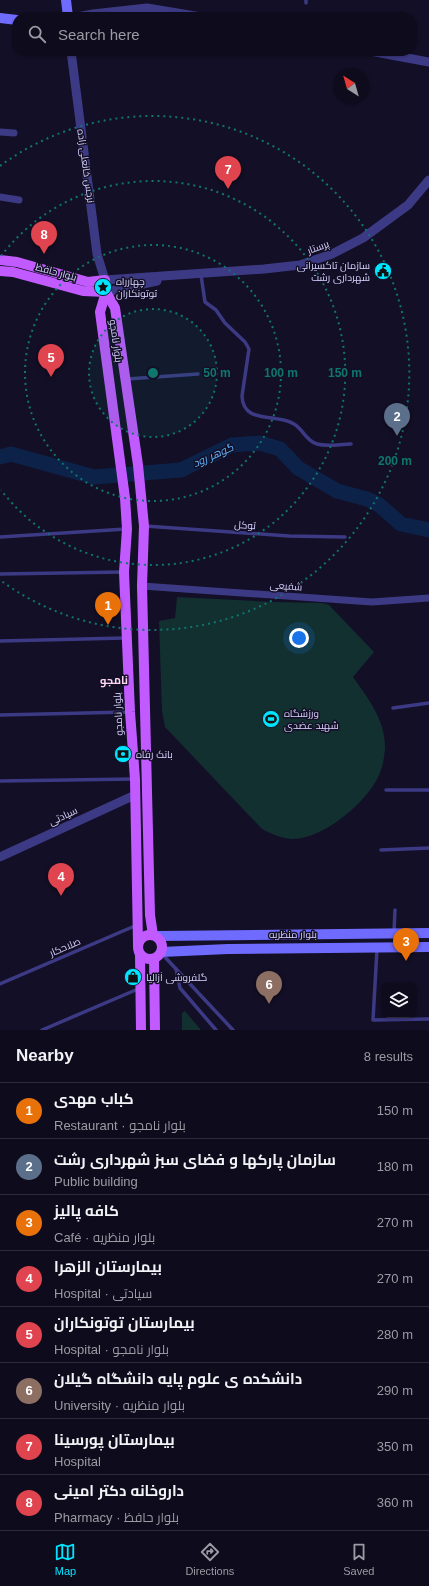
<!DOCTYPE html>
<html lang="en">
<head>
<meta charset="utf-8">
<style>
  :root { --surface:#0e0b1c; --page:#1c1929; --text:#f1f3f6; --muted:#9b9ba3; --line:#2e2b3b; --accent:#00e5ff }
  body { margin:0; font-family:Arial,Cairo,sans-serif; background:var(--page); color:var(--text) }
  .controls { position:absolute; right:12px; bottom:12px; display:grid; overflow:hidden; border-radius:8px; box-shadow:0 1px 3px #0004 }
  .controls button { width:36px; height:36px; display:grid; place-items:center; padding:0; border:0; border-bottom:1px solid var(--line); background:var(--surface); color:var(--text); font:20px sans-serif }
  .compass { position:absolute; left:333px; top:68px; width:36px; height:36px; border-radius:50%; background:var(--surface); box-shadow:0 1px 3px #0004; rotate:323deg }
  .you { position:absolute; left:299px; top:638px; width:14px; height:14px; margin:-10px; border:3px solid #fff; border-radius:50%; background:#1a73e8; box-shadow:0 0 0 6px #1a73e833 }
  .badge { display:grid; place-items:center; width:26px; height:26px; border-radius:50%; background:var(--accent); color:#fff; font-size:13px; font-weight:700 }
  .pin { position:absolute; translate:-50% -33px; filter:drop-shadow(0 1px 2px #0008) }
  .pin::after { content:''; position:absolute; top:21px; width:14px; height:12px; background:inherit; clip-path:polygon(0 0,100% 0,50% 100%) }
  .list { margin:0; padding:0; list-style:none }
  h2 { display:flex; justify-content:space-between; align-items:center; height:52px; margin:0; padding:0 16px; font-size:17px }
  h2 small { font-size:13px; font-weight:400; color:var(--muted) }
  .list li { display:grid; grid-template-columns:26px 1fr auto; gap:12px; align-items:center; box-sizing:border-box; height:56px; padding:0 16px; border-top:1px solid var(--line) }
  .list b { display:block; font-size:15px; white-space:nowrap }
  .list p { margin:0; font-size:13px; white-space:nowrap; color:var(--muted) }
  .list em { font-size:13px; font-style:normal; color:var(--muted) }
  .icon { flex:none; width:22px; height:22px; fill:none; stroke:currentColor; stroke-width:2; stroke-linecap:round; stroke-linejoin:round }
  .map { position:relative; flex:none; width:429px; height:1030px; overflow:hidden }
  .search { position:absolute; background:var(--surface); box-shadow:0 1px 3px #0004; left:12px; right:12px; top:12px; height:44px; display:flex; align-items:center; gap:10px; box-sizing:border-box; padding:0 14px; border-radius:16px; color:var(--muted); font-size:15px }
  .sheet { height:500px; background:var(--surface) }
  nav { display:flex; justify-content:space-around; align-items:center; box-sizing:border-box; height:56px; border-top:1px solid var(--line); background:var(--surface); font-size:11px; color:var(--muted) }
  nav a { display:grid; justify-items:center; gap:2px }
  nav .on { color:var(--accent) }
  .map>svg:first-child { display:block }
  .green { fill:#12302f }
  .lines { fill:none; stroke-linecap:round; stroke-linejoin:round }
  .river { stroke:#0c2248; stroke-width:15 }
  .service { stroke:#3d3a85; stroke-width:3.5 }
  .minor { stroke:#3d3a85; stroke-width:7 }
  .tertiary { stroke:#3d3a85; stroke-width:9 }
  .secondary { stroke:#6f6bff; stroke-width:10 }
  .primary { stroke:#c25bff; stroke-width:10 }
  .ring { fill:none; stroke:#0f766e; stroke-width:2; stroke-dasharray:2 4 }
  .labels { text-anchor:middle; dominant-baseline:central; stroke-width:3; stroke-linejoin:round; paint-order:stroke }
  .street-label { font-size:10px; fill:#d9d4ff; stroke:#130f26 }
  .poi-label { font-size:10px; fill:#d9d4ff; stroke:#130f26; text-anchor:start }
  .water-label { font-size:11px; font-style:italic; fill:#62b6ff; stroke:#130f26 }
  .neighbourhood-label { font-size:11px; font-weight:bold; fill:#ffd6f0; stroke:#130f26 }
  .centre { fill:#0f766e; stroke:#130f26; stroke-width:2 }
  .ring-label { font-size:12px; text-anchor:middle; font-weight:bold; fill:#0f766e; stroke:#130f26; stroke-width:3; stroke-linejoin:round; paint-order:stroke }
</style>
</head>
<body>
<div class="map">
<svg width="429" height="1030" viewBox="0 0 429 1030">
  <rect width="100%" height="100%" fill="#130f26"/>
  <g class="green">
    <path d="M177 597 273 602 322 603 329 605 374 652 353 677C368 698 386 721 385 749 384 760 382 771 376 781 362 806 321 840 291 839 281 838 271 834 262 829L165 727 162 711 159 621 175 618Z"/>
    <path d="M185 1011 201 1030H182V1013Z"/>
  </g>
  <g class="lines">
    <path class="river" d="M0 457 11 454 94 477 181 470 232 445 260 443 280 449 298 468 337 491 367 499 378 504 401 524 429 530"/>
    <g class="service">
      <path d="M306 3V0"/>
      <path d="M201 275 205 302 216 310 225 323 245 342 249 349 242 396C243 425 277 413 294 424 303 429 306 441 317 444 328 447 340 444 351 444"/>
      <path d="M127 379 198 374"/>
      <path d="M145 526 289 536 345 537"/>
      <path d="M0 537 126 529"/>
      <path d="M0 574 123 572"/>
      <path d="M0 641 125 638"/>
      <path d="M393 708 429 703"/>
      <path d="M0 715 129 712"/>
      <path d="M0 781 134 779"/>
      <path d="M386 790H429"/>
      <path d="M381 850 429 848"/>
      <path d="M394 932 395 910"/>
      <path d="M377 949 373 1020 429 1019"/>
      <path d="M163 955 233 1030"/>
      <path d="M176 969 180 988 216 1030"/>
      <path d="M0 984 137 925"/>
      <path d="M42 1030 138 989"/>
    </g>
    <g class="minor">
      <path d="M0 132 14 133"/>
      <path d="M0 197 19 200"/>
      <path d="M142 586 372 602 429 598"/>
    </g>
    <g class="tertiary">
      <path d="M77 17 93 14 147 8 201 17"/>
      <path d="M71 51 97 254 105 280 264 269 300 265 332 254 363 238 408 205 429 180"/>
      <path d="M370 51 429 62"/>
      <path d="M106 292 157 281"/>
      <path d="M0 857 135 795"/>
    </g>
    <g class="secondary">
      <path d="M66 0 68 17"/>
      <path d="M0 18 17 20"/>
      <path d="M157 936 429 933"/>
      <path d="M161 952 228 949 429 947"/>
    </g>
    <g class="primary">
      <path d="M0 260 17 262 88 282 105 280 106 292 100 312 125 498 127 529 124 572 130 712 135 779 138 944"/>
      <path d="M0 271 13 272 83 291 106 292"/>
      <path d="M106 292 115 308 138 465 144 526 142 586 150 915 153 935"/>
      <circle cx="150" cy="947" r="12"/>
      <path d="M140 954 141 1030"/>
      <path d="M154 959 155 1030"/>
    </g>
  </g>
  <circle cx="153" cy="373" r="64" fill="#0f766e" fill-opacity=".12"/>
  <g class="ring">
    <circle cx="153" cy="373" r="64"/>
    <circle cx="153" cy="373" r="128"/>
    <path d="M1 256A192 192 0 1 1 1 490"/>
    <path d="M0 166A257 257 0 1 1 0 580"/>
  </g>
  <defs>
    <symbol id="civic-disc" viewBox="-11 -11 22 22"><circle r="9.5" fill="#00e5ff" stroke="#130f26"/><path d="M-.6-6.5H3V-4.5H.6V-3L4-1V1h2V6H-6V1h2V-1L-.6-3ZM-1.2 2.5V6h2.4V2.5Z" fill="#111"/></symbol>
    <symbol id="sight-disc" viewBox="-11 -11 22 22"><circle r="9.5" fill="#00e5ff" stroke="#130f26"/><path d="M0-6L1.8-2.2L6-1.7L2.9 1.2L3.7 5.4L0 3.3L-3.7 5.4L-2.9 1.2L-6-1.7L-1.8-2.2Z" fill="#111"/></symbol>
    <symbol id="stadium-disc" viewBox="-11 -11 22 22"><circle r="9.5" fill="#00e5ff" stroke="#130f26"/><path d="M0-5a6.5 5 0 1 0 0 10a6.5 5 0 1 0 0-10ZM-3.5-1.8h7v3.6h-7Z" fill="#111"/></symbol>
    <symbol id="bank-disc" viewBox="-11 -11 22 22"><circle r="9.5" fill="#00e5ff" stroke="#130f26"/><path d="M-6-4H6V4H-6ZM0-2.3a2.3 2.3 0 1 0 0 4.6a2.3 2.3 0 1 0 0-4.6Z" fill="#111"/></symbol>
    <symbol id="shop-disc" viewBox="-11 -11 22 22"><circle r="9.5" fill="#00e5ff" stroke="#130f26"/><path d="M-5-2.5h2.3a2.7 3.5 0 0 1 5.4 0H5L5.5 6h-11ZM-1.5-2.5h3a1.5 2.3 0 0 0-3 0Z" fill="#111"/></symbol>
  </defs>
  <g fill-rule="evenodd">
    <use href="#civic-disc" x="373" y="261" width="20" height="20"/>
    <use href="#sight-disc" x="93" y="277" width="20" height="20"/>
    <use href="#stadium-disc" x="261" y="709" width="20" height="20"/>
    <use href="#bank-disc" x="113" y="744" width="20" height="20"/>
    <use href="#shop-disc" x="123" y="967" width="20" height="20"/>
  </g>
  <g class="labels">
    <g class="street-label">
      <text transform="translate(86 166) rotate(82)">نرجس خانعلی زاده</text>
      <text transform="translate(318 247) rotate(-20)">پرستار</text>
      <text transform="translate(56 272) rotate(15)">بلوار حافظ</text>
      <text transform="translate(116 341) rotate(82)">بلوار نامجو</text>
      <text transform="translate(245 525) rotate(4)">توکل</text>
      <text transform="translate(286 586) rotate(4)">شفیعی</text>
      <text transform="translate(118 714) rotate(-93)">بلوار نامجو</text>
      <text transform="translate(63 816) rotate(-25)">سیادتی</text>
      <text x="293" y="934">بلوار منظریه</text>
      <text transform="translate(65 947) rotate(-23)">صلاحکار</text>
    </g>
    <g class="poi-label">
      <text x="370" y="265" text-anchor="end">سازمان تاکسیرانی<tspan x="370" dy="12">شهرداری رشت</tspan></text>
      <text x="116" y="281">چهارراه<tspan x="116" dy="12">توتونکاران</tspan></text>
      <text x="284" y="713">ورزشگاه<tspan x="284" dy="12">شهید عضدی</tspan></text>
      <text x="136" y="754">بانک رفاه</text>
      <text x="146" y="977">گلفروشی آزالیا</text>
    </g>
    <g class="water-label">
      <text transform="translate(213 455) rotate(-24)">گوهر رود</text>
    </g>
    <g class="neighbourhood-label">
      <text x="114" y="680">نامجو</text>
    </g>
  </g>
  <circle cx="153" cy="373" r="6" class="centre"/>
  <g class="ring-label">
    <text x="217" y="377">50 m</text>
    <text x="281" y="377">100 m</text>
    <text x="345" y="377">150 m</text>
    <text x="395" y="465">200 m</text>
  </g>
</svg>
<div class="controls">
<button><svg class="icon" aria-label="layers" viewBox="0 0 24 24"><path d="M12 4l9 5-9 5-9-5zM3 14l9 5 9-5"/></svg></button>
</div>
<svg class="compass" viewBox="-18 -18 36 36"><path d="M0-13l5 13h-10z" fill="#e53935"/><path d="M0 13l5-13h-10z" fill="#9b9ba3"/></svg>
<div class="you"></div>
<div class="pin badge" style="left:108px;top:625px;background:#e8710a">1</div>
<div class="pin badge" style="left:397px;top:436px;background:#5c6f8a">2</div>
<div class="pin badge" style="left:406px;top:961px;background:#e8710a">3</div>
<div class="pin badge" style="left:61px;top:896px;background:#e0444e">4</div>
<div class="pin badge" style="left:51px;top:377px;background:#e0444e">5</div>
<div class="pin badge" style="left:269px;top:1004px;background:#8d6e63">6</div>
<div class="pin badge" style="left:228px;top:189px;background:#e0444e">7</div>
<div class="pin badge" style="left:44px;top:254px;background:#e0444e">8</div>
<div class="search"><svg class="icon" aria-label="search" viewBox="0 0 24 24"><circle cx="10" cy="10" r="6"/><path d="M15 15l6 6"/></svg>Search here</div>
</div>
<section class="sheet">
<h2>Nearby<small>8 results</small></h2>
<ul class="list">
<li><span class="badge" style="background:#e8710a">1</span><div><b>کباب مهدی</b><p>Restaurant · بلوار نامجو</p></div><em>150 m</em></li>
<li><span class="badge" style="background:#5c6f8a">2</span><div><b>سازمان پارکها و فضای سبز شهرداری رشت</b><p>Public building</p></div><em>180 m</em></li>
<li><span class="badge" style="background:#e8710a">3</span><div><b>کافه پالیز</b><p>Café · بلوار منظریه</p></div><em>270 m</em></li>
<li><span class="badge" style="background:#e0444e">4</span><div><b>بیمارستان الزهرا</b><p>Hospital · سیادتی</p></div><em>270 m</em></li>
<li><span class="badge" style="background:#e0444e">5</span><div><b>بیمارستان توتونکاران</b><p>Hospital · بلوار نامجو</p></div><em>280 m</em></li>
<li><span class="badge" style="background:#8d6e63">6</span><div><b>دانشکده ی علوم پایه دانشگاه گیلان</b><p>University · بلوار منظریه</p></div><em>290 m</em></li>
<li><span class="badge" style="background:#e0444e">7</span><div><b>بیمارستان پورسینا</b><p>Hospital</p></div><em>350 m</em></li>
<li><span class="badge" style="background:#e0444e">8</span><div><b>داروخانه دکتر امینی</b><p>Pharmacy · بلوار حافظ</p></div><em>360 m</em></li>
</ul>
</section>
<nav>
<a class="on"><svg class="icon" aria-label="map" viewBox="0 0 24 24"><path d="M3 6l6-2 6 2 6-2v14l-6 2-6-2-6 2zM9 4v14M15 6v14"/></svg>Map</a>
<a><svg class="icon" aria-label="directions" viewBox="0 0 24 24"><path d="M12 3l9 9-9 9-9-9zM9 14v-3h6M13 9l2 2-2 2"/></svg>Directions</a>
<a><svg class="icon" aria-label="saved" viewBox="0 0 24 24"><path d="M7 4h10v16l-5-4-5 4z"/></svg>Saved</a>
</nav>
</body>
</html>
